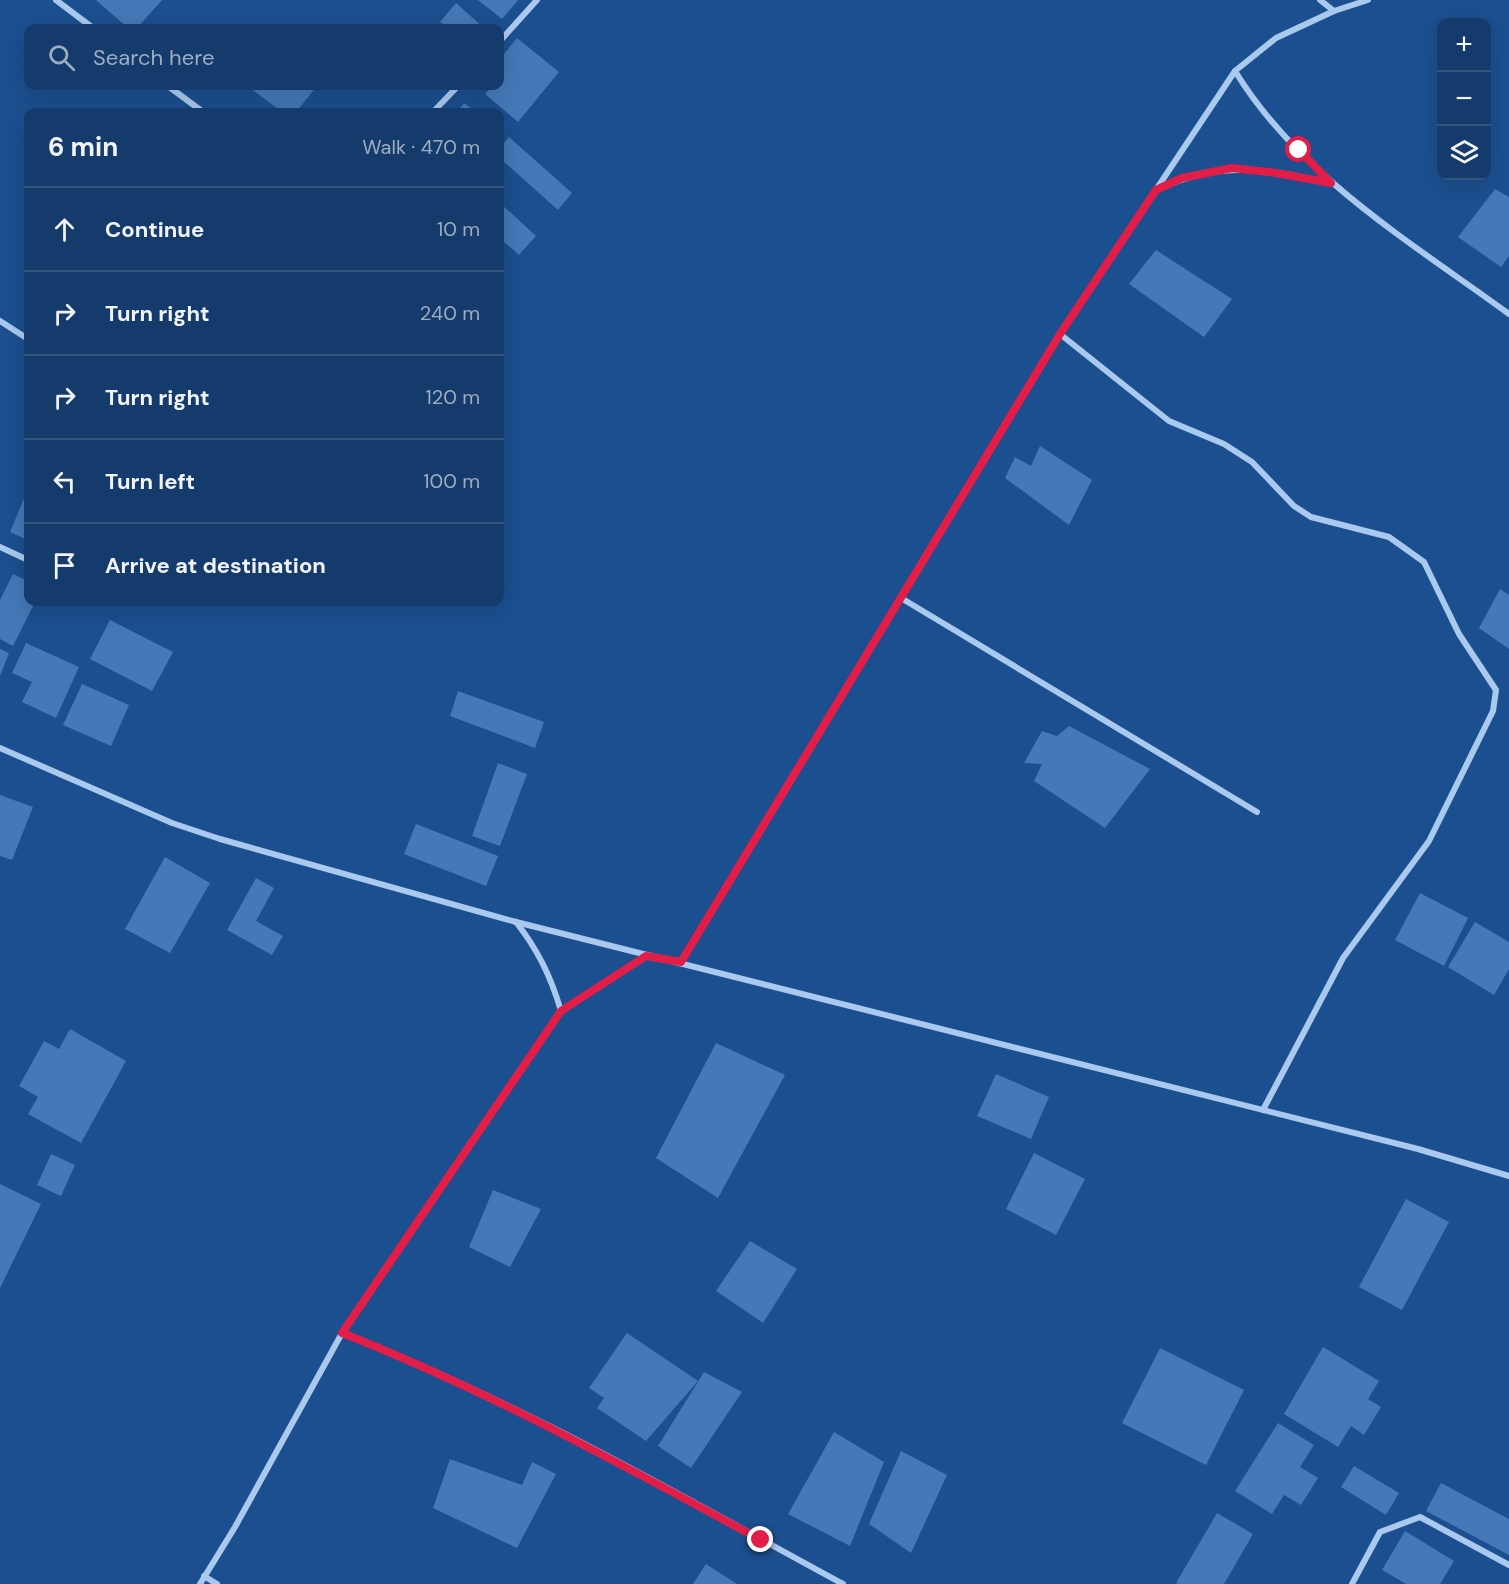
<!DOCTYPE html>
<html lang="en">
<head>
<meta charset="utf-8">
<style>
  :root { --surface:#143b6b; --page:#214673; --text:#f1f3f6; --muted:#9dadc1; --line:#33557e }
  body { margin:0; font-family:"DM Sans",sans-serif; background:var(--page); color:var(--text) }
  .controls { position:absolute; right:18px; top:18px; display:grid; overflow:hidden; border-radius:12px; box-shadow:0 6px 24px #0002 }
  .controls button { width:54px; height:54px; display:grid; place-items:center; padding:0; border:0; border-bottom:2px solid var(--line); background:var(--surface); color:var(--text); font:30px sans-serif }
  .stop { position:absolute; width:18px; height:18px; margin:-14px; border:4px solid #e11d48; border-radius:50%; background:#fff }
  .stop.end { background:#e11d48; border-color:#fff; box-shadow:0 2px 6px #0008 }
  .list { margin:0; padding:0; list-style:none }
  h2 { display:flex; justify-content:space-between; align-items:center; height:78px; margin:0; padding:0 24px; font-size:26px }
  h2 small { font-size:20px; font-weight:400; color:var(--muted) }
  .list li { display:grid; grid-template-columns:39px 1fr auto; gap:18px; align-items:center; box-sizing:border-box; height:84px; padding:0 24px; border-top:2px solid var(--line) }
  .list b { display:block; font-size:22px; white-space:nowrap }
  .list em { font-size:20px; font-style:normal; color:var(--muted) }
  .icon { flex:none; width:33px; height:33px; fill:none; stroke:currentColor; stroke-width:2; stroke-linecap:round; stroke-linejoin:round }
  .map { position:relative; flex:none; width:1509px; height:1584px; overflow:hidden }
  .search { position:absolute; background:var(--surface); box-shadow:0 6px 24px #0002; left:24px; top:24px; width:480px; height:66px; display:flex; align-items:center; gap:15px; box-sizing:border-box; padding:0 21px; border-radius:12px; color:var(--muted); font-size:22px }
  .panel { position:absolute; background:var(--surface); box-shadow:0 6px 24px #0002; left:24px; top:108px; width:480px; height:498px; border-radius:12px }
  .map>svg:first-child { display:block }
  .building { fill:#4478b7 }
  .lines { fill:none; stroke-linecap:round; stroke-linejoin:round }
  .street { stroke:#a9c9ee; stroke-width:6 }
  .route { stroke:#e11d48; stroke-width:8 }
</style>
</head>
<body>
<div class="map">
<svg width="1509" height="1584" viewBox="0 0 1509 1584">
  <rect width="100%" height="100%" fill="#1b4f8f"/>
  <g class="building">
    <path d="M96 0H162L137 28H128Z"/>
    <path d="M478 0H518L502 19Z"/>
    <path d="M456 3 484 28H448L440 22Z"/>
    <path d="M517 38 559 72 518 122 485 94 492 86H500V59Z"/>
    <path d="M252 86H317L296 112H282L250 88Z"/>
    <path d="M464 103 477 112H457Z"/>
    <path d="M509 137 572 193 558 210 500 158V148Z"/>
    <path d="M1495 189 1509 197V256L1501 267 1458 237Z"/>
    <path d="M500 203 536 236 519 255 500 238Z"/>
    <path d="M1156 250 1232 299 1204 337 1129 284Z"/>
    <path d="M1040 446 1092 480 1069 525 1005 478 1015 457 1031 466Z"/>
    <path d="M28 489V540L10 532Z"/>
    <path d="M13 574 28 581V602H35L13 646 0 639V600Z"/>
    <path d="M1500 589 1509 595V649L1479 628Z"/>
    <path d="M110 620 173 652 152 691 90 659Z"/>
    <path d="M26 643 79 667 56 718 22 702 32 682 12 673Z"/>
    <path d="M0 649 9 653 0 676Z"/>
    <path d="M82 684 129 705 111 746 63 725Z"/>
    <path d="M458 691 544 722 535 748 450 716Z"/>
    <path d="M1069 726 1150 769 1105 828 1034 781 1042 764 1024 763 1042 731 1057 736Z"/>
    <path d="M498 763 527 774 500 846 472 836Z"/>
    <path d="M0 795 33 807 12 860 0 856Z"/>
    <path d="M416 824 498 856 486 886 404 854Z"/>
    <path d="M165 857 210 883 170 953 125 929Z"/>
    <path d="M256 878 274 888 256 921 283 936 272 955 227 930Z"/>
    <path d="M1420 893 1468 918 1444 966 1395 940Z"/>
    <path d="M1475 922 1509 942V969L1494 995 1448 967Z"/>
    <path d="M70 1029 126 1061 81 1143 28 1114 38 1097 19 1086 44 1041 59 1049Z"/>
    <path d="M716 1043 785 1075 718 1198 656 1158Z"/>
    <path d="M996 1074 1049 1097 1031 1139 977 1116Z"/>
    <path d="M1034 1153 1085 1179 1056 1235 1006 1209Z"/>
    <path d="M51 1154 75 1165 61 1196 37 1185Z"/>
    <path d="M0 1184 41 1204 0 1288Z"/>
    <path d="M493 1190 541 1209 510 1267 469 1247Z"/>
    <path d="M1406 1199 1449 1222 1402 1310 1359 1287Z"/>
    <path d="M750 1241 797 1269 763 1323 716 1291Z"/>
    <path d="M627 1333 698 1381 646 1441 597 1408 604 1398 589 1388Z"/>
    <path d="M1323 1347 1379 1381 1368 1399 1381 1407 1364 1435 1351 1426 1338 1447 1284 1414Z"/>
    <path d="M1160 1348 1244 1390 1206 1465 1122 1423Z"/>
    <path d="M704 1372 742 1392 691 1468 658 1446Z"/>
    <path d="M1278 1423 1314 1445 1300 1467 1318 1478 1301 1505 1284 1495 1272 1514 1235 1491Z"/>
    <path d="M834 1432 884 1462 850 1546 788 1514Z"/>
    <path d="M901 1451 947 1475 911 1553 869 1524Z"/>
    <path d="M450 1459 522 1485 532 1462 556 1474 517 1548 433 1508Z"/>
    <path d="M1354 1466 1399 1493 1386 1515 1341 1487Z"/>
    <path d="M1441 1483 1509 1519V1555L1426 1511Z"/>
    <path d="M1217 1513 1253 1534 1224 1584H1178L1176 1583Z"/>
    <path d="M1405 1531 1454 1561 1440 1584H1406L1382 1570Z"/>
    <path d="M706 1564 737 1584H693Z"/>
  </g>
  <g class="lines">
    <g class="street">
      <path d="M56 0 93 28"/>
      <path d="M1320 0 1334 11"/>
      <path d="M500 41 537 0"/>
      <path d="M1235 71C1299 176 1412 243 1509 314"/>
      <path d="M168 86 203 112"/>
      <path d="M433 112 458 86"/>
      <path d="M1157 190C1218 160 1267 169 1330 183"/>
      <path d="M0 321 28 339"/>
      <path d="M1060 334 1169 421 1224 444 1252 462 1294 506 1311 517 1389 537 1424 562 1459 634 1496 690 1493 711 1429 841 1343 958 1263 1110"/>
      <path d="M0 547 28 560"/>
      <path d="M901 598 1257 812"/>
      <path d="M0 748 172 823 220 839 516 922 1418 1149 1509 1176"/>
      <path d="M516 922C538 950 551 977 561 1011"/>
      <path d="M681 962 1060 334 1235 71 1276 38 1334 11 1368 0"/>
      <path d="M342 1333C516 1400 679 1495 843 1584"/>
      <path d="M204 1576 217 1584"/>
      <path d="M200 1584 235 1527 342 1333 561 1011 646 956"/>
      <path d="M1352 1584 1380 1532 1420 1517 1509 1565"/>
    </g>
  </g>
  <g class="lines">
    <path class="route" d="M761 1540C624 1466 487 1390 342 1333L561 1011 646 956 681 962 1060 334 1156 190 1182 178 1232 168 1276 173 1331 183 1299 150"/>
  </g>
</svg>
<div class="controls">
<button>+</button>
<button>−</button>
<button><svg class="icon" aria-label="layers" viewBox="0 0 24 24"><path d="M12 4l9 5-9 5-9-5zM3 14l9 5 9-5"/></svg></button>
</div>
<div class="stop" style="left:1299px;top:150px"></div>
<div class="stop end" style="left:761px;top:1540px"></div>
<div class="search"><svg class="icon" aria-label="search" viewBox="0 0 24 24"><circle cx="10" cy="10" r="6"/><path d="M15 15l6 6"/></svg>Search here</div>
<section class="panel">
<h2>6 min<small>Walk · 470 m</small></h2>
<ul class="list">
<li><svg class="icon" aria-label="ahead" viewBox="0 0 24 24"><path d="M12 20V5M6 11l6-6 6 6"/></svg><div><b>Continue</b></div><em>10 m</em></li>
<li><svg class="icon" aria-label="right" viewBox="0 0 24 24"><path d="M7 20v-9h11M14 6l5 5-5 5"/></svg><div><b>Turn right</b></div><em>240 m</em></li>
<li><svg class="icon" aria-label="right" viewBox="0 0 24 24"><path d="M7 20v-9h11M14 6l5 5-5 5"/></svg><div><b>Turn right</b></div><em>120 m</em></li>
<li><svg class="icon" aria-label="left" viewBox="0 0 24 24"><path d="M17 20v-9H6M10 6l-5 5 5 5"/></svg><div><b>Turn left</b></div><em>100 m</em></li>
<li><svg class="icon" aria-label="arrive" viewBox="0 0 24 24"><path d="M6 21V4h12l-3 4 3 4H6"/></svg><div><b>Arrive at destination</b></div></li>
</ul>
</section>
</div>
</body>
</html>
